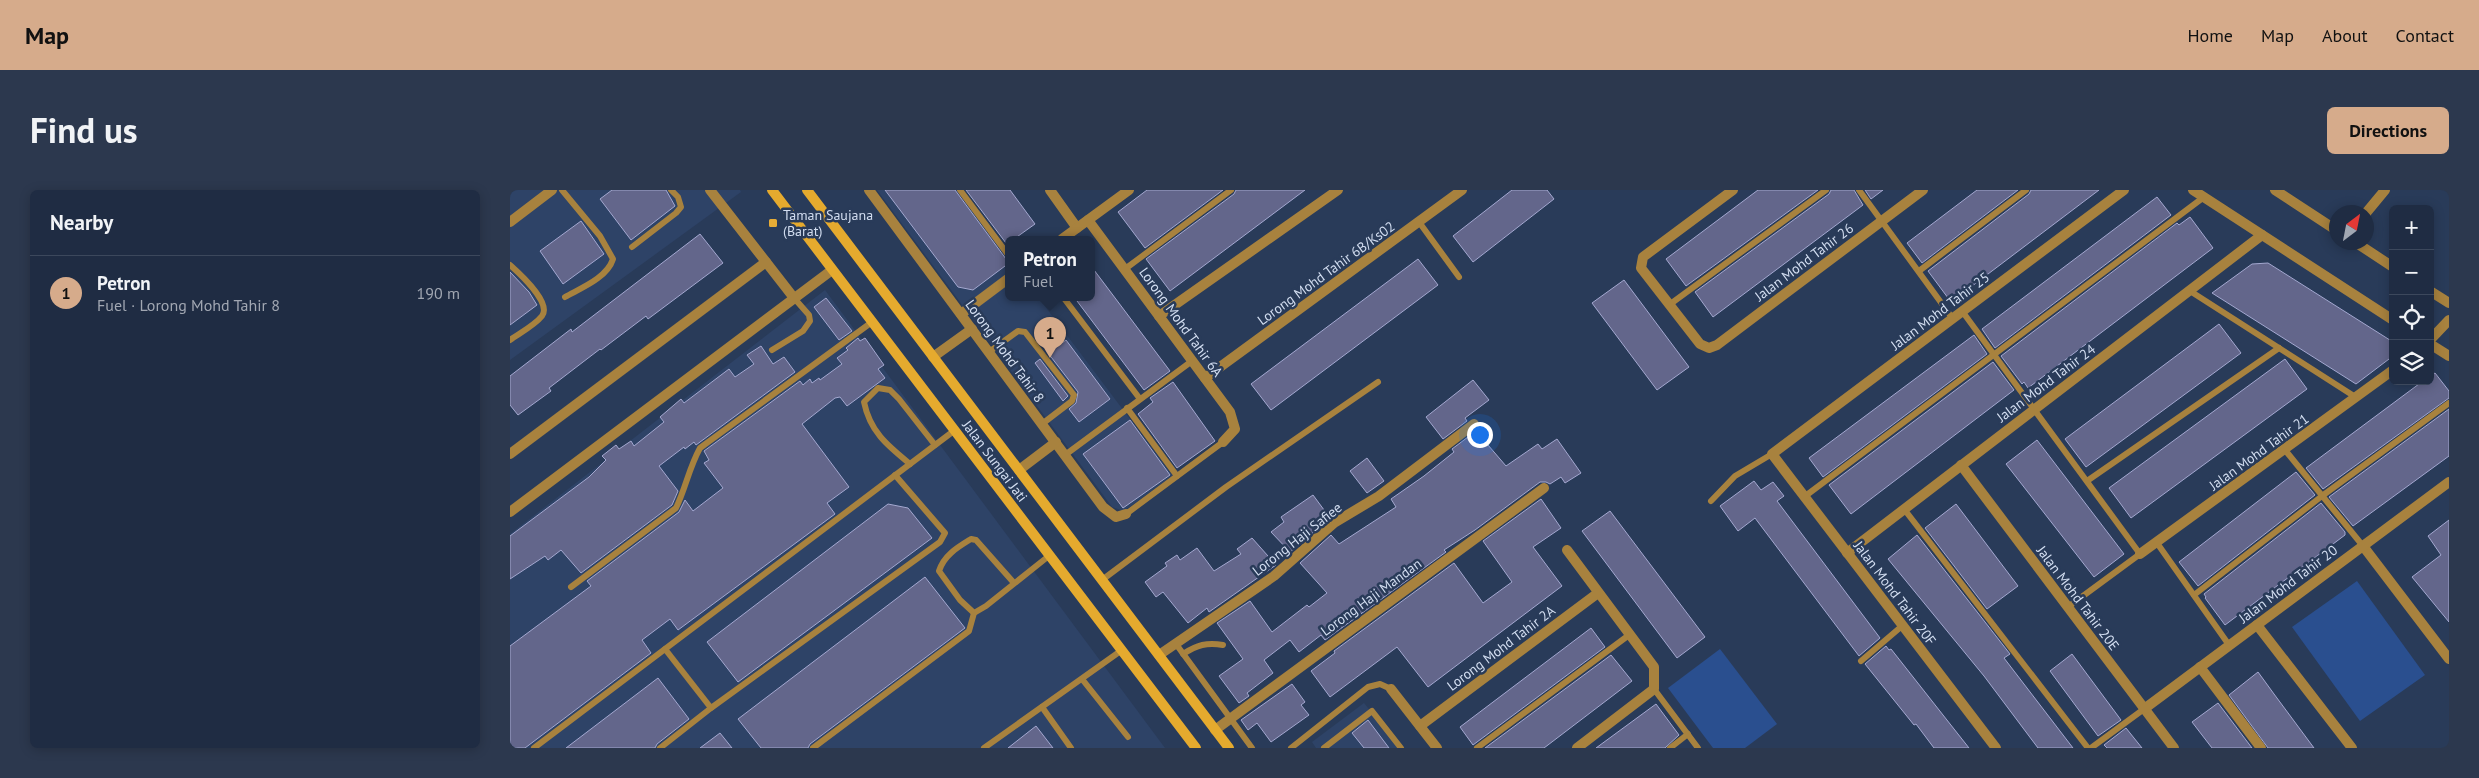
<!DOCTYPE html>
<html lang="en">
<head>
<meta charset="utf-8">
<style>
  :root { --surface:#1f2c43; --page:#2c384e; --text:#f1f3f6; --muted:#a1a7b2; --line:#3c485c; --accent:#d6ab8b }
  body { margin:0; font-family:"PT Sans",sans-serif; background:var(--page); color:var(--text) }
  .controls { position:absolute; right:15px; top:15px; display:grid; overflow:hidden; border-radius:8px; box-shadow:0 2px 12px #0003 }
  .controls button { width:45px; height:45px; display:grid; place-items:center; padding:0; border:0; border-bottom:1px solid var(--line); background:var(--surface); color:var(--text); font:25px sans-serif }
  .compass { position:absolute; left:1819px; top:15px; width:45px; height:45px; border-radius:50%; background:var(--surface); box-shadow:0 2px 12px #0003; rotate:32deg }
  .you { position:absolute; left:969px; top:244px; width:18px; height:18px; margin:-12px; border:4px solid #fff; border-radius:50%; background:#1a73e8; box-shadow:0 0 0 8px #1a73e833 }
  .badge { display:grid; place-items:center; width:32px; height:32px; border-radius:50%; background:var(--accent); color:#111; font-size:16px; font-weight:700 }
  .pin { position:absolute; translate:-50% -41px; filter:drop-shadow(0 1px 2px #0008) }
  .pin::after { content:''; position:absolute; top:26px; width:18px; height:15px; background:inherit; clip-path:polygon(0 0,100% 0,50% 100%) }
  .popup { position:absolute; left:495px; top:46px; width:90px; height:65px; box-sizing:border-box; display:grid; place-content:center; border-radius:8px; background:var(--surface); filter:drop-shadow(0 1px 4px #0005); font-size:16px; white-space:nowrap; color:var(--muted) }
  .popup b { font-size:19px; color:var(--text) }
  .popup::after { content:''; position:absolute; left:50%; top:100%; margin-left:-10px; border:10px solid transparent; border-top-color:var(--surface) }
  .list { margin:0; padding:0; list-style:none }
  h2 { display:flex; justify-content:space-between; align-items:center; height:65px; margin:0; padding:0 20px; font-size:21px }
  h2 small { font-size:16px; font-weight:400; color:var(--muted) }
  .list li { display:grid; grid-template-columns:32px 1fr auto; gap:15px; align-items:center; box-sizing:border-box; height:75px; padding:0 20px; border-top:1px solid var(--line) }
  .list b { display:block; font-size:19px; white-space:nowrap }
  .list p { margin:0; font-size:16px; white-space:nowrap; color:var(--muted) }
  .list em { font-size:16px; font-style:normal; color:var(--muted) }
  .icon { flex:none; width:28px; height:28px; fill:none; stroke:currentColor; stroke-width:2; stroke-linecap:round; stroke-linejoin:round }
  .map { position:relative; flex:none; width:1939px; height:558px; overflow:hidden; border-radius:8px }
  header { display:flex; align-items:center; gap:30px; box-sizing:border-box; height:70px; padding:0 25px; background:var(--accent); color:#111 }
  header strong { font-size:24px }
  nav { display:flex; gap:28px; margin-inline-start:auto; font-size:18px }
  .intro { display:flex; align-items:center; justify-content:space-between; box-sizing:border-box; height:120px; padding:0 30px }
  h1 { margin:0; font-size:35px }
  .button { padding:12px 22px; border-radius:8px; background:var(--accent); color:#111; font-size:18px; font-weight:700 }
  main { display:flex; gap:30px; padding:0 30px }
  aside { flex:1; background:var(--surface); border-radius:8px; box-shadow:0 2px 12px #0003 }
  .map>svg:first-child { display:block }
  .built { fill:#2e4367 }
  .green { fill:#2a4f8f }
  .building { fill:#63668b; stroke:#a4a8d0 }
  .lines { fill:none; stroke-linecap:round; stroke-linejoin:round }
  .service { stroke:#a8823e; stroke-width:6 }
  .minor { stroke:#a8823e; stroke-width:10 }
  .secondary { stroke:#e5aa2e; stroke-width:10 }
  .poi-dot { fill:#e7ac36; stroke:#293b59; stroke-width:2 }
  .labels { text-anchor:middle; dominant-baseline:central; stroke-width:5; stroke-linejoin:round; paint-order:stroke }
  .poi-label { font-size:14px; fill:#d3def1; stroke:#293b59; text-anchor:start }
  .street-label { font-size:14px; fill:#d3def1; stroke:#293b59 }
</style>
</head>
<body>
<header>
<strong>Map</strong>
<nav><a>Home</a><a>Map</a><a>About</a><a>Contact</a></nav>
</header>
<div class="intro"><h1>Find us</h1><a class="button">Directions</a></div>
<main>
<aside>
<h2>Nearby<small></small></h2>
<ul class="list">
<li><span class="badge">1</span><div><b>Petron</b><p>Fuel · Lorong Mohd Tahir 8</p></div><em>190 m</em></li>
</ul>
</aside>
<div class="map">
<svg width="1939" height="558" viewBox="0 0 1939 558">
  <rect width="100%" height="100%" fill="#293b59"/>
  <g class="built">
    <path d="M0 0H230L231 2 0 170Z"/>
    <path d="M367 0H447L499 68V107H528L663 286 614 321 602 317Z"/>
    <path d="M315 100 655 558H0V344Z"/>
    <path d="M854 513 890 558H806L802 552Z"/>
  </g>
  <g class="green">
    <path d="M1847 391 1915 485 1850 531 1782 437Z"/>
    <path d="M1210 459 1267 534 1235 558H1203L1158 498Z"/>
  </g>
  <g class="building">
    <path d="M102 0H156L165 16 121 50 90 9Z"/>
    <path d="M375 0H445L499 73 463 100 448 97Z"/>
    <path d="M456 0H500L525 34 504 49H499V57Z"/>
    <path d="M637 0H713L635 58 608 22Z"/>
    <path d="M726 0H795L660 101 636 69 724 4Z"/>
    <path d="M1002 0H1037L1044 9 963 72 943 46Z"/>
    <path d="M1248 0H1308L1176 96 1156 69Z"/>
    <path d="M1321 0H1344L1353 15 1203 127 1185 102 1319 4Z"/>
    <path d="M1355 0H1373L1361 9Z"/>
    <path d="M1467 0H1508L1412 73 1397 53Z"/>
    <path d="M1521 0H1589L1441 112 1418 81 1519 4Z"/>
    <path d="M1647 7 1661 25 1485 158 1472 139Z"/>
    <path d="M1680 27 1703 58 1518 198 1514 192 1512 194 1491 166 1667 33 1669 35Z"/>
    <path d="M71 31 94 64 53 94 30 61Z"/>
    <path d="M190 44 213 73 138 129 136 126 91 160 90 159 39 198 41 201 8 225 0 215V186L61 139 62 142Z"/>
    <path d="M908 69 928 95 761 220 741 194Z"/>
    <path d="M1758 73 1883 152V166L1846 194 1702 103 1742 74Z"/>
    <path d="M581 76 660 181 634 200 564 107H581Z"/>
    <path d="M0 82 19 102 27 115 0 135Z"/>
    <path d="M1114 90 1179 177 1147 200 1082 113Z"/>
    <path d="M316 108 342 141 329 150 304 117Z"/>
    <path d="M1709 134 1731 163 1576 277 1555 249Z"/>
    <path d="M1464 145 1477 164 1313 287 1299 268Z"/>
    <path d="M348 148 350 151 355 148 374 175 368 179 375 188 337 216 330 207 325 208 292 234 339 297 317 313 325 324 168 440 160 429 132 450 141 463 15 558H0V456L81 396 77 391 169 322 175 310 183 321 213 298 194 273 199 270 194 261 290 191 293 195 300 189 302 193 309 188 310 190 332 174 327 168 338 160 336 158Z"/>
    <path d="M556 150 600 209 569 232 559 219 566 213 568 202 538 163Z"/>
    <path d="M251 156 263 174 274 167 285 182 186 255 184 252 175 259 174 257 149 276 168 301 162 315 71 383 51 360 38 370 35 366 0 389V346L79 287 96 270 92 266 106 255 109 259 121 251 124 256 154 232 150 227 171 209 174 213 219 179 225 187 244 174 237 165Z"/>
    <path d="M530 169 558 206 553 211 525 173Z"/>
    <path d="M1775 169 1797 199 1621 328 1599 298Z"/>
    <path d="M1483 172 1504 200 1341 324 1319 295Z"/>
    <path d="M1925 183 1939 201V208L1813 299 1796 278 1913 191H1920V186Z"/>
    <path d="M963 190 979 210 955 228 957 231 933 249 916 227Z"/>
    <path d="M663 192 705 251 667 278 628 224 643 212 640 208Z"/>
    <path d="M1939 219V266L1843 336 1819 307Z"/>
    <path d="M620 230 660 285 613 318 573 264Z"/>
    <path d="M966 241 996 276 1028 254 1032 259 1047 249 1071 283 1055 293 1051 287 1040 294 1036 292H1030L965 340 934 360 936 362 815 450 811 445 789 462 780 450 754 470 763 483 737 503 739 506 729 513 709 486 733 469 707 433 740 411 762 442 797 415 799 417 817 403 790 373 821 345 829 354 886 317 881 309 914 286 944 262 942 259Z"/>
    <path d="M1527 250 1614 364 1584 387 1496 274Z"/>
    <path d="M857 268 874 291 857 303 840 281Z"/>
    <path d="M1786 282 1805 305 1688 396 1669 372Z"/>
    <path d="M1244 291 1251 300 1263 292 1274 306 1267 311 1370 448 1349 466 1245 328 1228 341 1210 316Z"/>
    <path d="M803 305 820 328 780 362 761 342 774 332 771 327Z"/>
    <path d="M1031 309 1051 338 1023 357 1052 396 918 497 887 457 820 507 801 481 825 463 824 461 944 373 973 413 1002 392 973 351Z"/>
    <path d="M1811 313 1835 342V345L1715 435 1695 408 1696 407 1694 404Z"/>
    <path d="M378 314 398 318 422 348 228 492 197 452Z"/>
    <path d="M1446 314 1508 396 1477 419 1415 338Z"/>
    <path d="M1100 321 1195 447 1167 468 1072 341Z"/>
    <path d="M1939 330V432L1902 387 1931 365 1918 346Z"/>
    <path d="M1407 345 1500 464 1494 468 1563 558H1528L1474 486 1378 369Z"/>
    <path d="M742 348 766 375 699 422 697 418 678 433 653 402 646 407 635 392 657 376 655 373 667 365 670 370 687 358 704 381 731 364 727 359Z"/>
    <path d="M415 387 455 438 300 554 298 558H251L228 529Z"/>
    <path d="M1081 438 1095 457 963 555 950 537Z"/>
    <path d="M1376 456 1379 460 1381 459 1459 558H1424L1406 534 1404 535 1355 474Z"/>
    <path d="M1562 464 1611 530 1588 546 1540 481Z"/>
    <path d="M1101 465 1122 491 1034 558H975Z"/>
    <path d="M1748 482 1764 504 1804 558H1758L1719 505Z"/>
    <path d="M148 488 179 529 147 554 145 558H56Z"/>
    <path d="M782 494 795 512 791 515 799 525 761 552 747 533 738 540 731 530Z"/>
    <path d="M1708 513 1742 558H1702L1682 532Z"/>
    <path d="M1146 514 1169 545 1155 558H1086Z"/>
    <path d="M858 530 879 558H854L842 543Z"/>
    <path d="M526 536 543 558H498Z"/>
    <path d="M1616 538 1632 558H1597L1594 555Z"/>
    <path d="M210 543 222 558H190Z"/>
  </g>
  <g class="lines">
    <g class="service">
      <path d="M52 0 90 46 103 69C97 88 71 98 55 107"/>
      <path d="M450 0 499 66"/>
      <path d="M1349 0 1443 129"/>
      <path d="M909 32 949 87"/>
      <path d="M122 57 166 23 171 17 168 7 161 0"/>
      <path d="M0 75C9 83 42 113 32 126 25 135 10 143 0 150"/>
      <path d="M615 79 721 0"/>
      <path d="M1409 81 1516 0"/>
      <path d="M1680 101 1847 208"/>
      <path d="M553 107 630 209"/>
      <path d="M1159 115 1316 0"/>
      <path d="M1452 121 1630 364 1558 417"/>
      <path d="M262 160 293 141 300 131 299 125 284 108"/>
      <path d="M479 162 508 141 515 142 564 205 562 211 532 234"/>
      <path d="M617 218 667 286"/>
      <path d="M1775 260 1853 356"/>
      <path d="M555 265 682 171"/>
      <path d="M400 274C378 256 360 242 354 212L368 198 380 200 389 209 425 255"/>
      <path d="M1577 291 1769 158"/>
      <path d="M1294 307 1694 7"/>
      <path d="M1201 311 1225 286 1262 264"/>
      <path d="M1394 319 1578 558"/>
      <path d="M616 324 713 252"/>
      <path d="M1647 353 1719 455"/>
      <path d="M592 390 716 297 868 192"/>
      <path d="M61 397 166 318C176 297 179 278 190 258L362 132"/>
      <path d="M1684 405 1812 306 1939 213"/>
      <path d="M464 423 450 410 429 381C434 365 448 357 461 349L466 350 504 393"/>
      <path d="M666 454 742 558"/>
      <path d="M155 459 201 518"/>
      <path d="M673 464C687 455 697 452 713 455"/>
      <path d="M1351 471 1392 436"/>
      <path d="M572 489 618 547"/>
      <path d="M1144 499 1188 558"/>
      <path d="M532 517 561 558"/>
      <path d="M24 558 445 240"/>
      <path d="M150 558 201 518 430 352 435 343 385 285"/>
      <path d="M303 558 459 441 464 423 476 416 540 365"/>
      <path d="M474 558 612 460"/>
      <path d="M781 558 858 497 870 494 881 499"/>
      <path d="M814 558 862 521 891 558"/>
      <path d="M967 558 1119 445"/>
      <path d="M1160 558 1178 544"/>
      <path d="M1581 558 1634 519"/>
    </g>
    <g class="minor">
      <path d="M200 0 284 108"/>
      <path d="M359 0 593 317 606 327 616 324"/>
      <path d="M540 0 567 38"/>
      <path d="M1223 0 1133 67 1131 78 1190 154 1199 158 1207 155 1413 0"/>
      <path d="M1683 0 1883 130"/>
      <path d="M1765 0 1826 40"/>
      <path d="M1856 23 1875 0"/>
      <path d="M578 30 720 222 725 239 713 252"/>
      <path d="M0 32 42 0"/>
      <path d="M552 49 619 0"/>
      <path d="M1845 52 1883 77"/>
      <path d="M1920 101 1939 113"/>
      <path d="M451 124 499 88"/>
      <path d="M649 126 828 0"/>
      <path d="M1920 150 1939 130"/>
      <path d="M1920 154 1939 166"/>
      <path d="M423 167 462 139"/>
      <path d="M695 188 952 0"/>
      <path d="M0 264 256 72"/>
      <path d="M1451 275 1664 558"/>
      <path d="M509 280 546 252"/>
      <path d="M0 322 322 80"/>
      <path d="M1853 356 1939 469"/>
      <path d="M1057 360 1144 477V499L1067 558"/>
      <path d="M1337 363 1752 45"/>
      <path d="M1630 364 1883 180"/>
      <path d="M1747 435 1842 558"/>
      <path d="M649 465 764 386 824 333 869 306 964 234"/>
      <path d="M1690 477 1751 558"/>
      <path d="M881 499 927 558"/>
      <path d="M1634 519 1939 292"/>
      <path d="M910 536 1088 403"/>
      <path d="M705 540 1034 298"/>
      <path d="M1486 558 1262 264 1614 0"/>
    </g>
    <g class="secondary">
      <path d="M262 0 686 558"/>
      <path d="M297 0 719 558"/>
    </g>
  </g>
  <rect class="poi-dot" x="258" y="28" width="10" height="10" rx="2.5"/>
  <g class="labels">
    <g class="poi-label">
      <text x="273" y="25">Taman Saujana<tspan x="273" dy="16">(Barat)</tspan></text>
    </g>
    <g class="street-label">
      <text transform="translate(1294 72) rotate(-37)">Jalan Mohd Tahir 26</text>
      <text transform="translate(816 83) rotate(-36)">Lorong Mohd Tahir 6B/Ks02</text>
      <text transform="translate(1430 121) rotate(-37)">Jalan Mohd Tahir 25</text>
      <text transform="translate(671 132) rotate(54)">Lorong Mohd Tahir 6A</text>
      <text transform="translate(495 161) rotate(54)">Lorong Mohd Tahir 8</text>
      <text transform="translate(1536 193) rotate(-37)">Jalan Mohd Tahir 24</text>
      <text transform="translate(1749 262) rotate(-36)">Jalan Mohd Tahir 21</text>
      <text transform="translate(485 271) rotate(53)">Jalan Sungai Jati</text>
      <text transform="translate(787 349) rotate(-38)">Lorong Haji Safiee</text>
      <text transform="translate(1778 394) rotate(-37)">Jalan Mohd Tahir 20</text>
      <text transform="translate(1385 403) rotate(53)">Jalan Mohd Tahir 20F</text>
      <text transform="translate(861 407) rotate(-36)">Lorong Haji Mandan</text>
      <text transform="translate(1568 408) rotate(53)">Jalan Mohd Tahir 20E</text>
      <text transform="translate(991 458) rotate(-37)">Lorong Mohd Tahir 2A</text>
    </g>
  </g>
</svg>
<div class="controls">
<button>+</button>
<button>−</button>
<button><svg class="icon" aria-label="locate" viewBox="0 0 24 24"><circle cx="12" cy="12" r="6"/><path d="M12 2v4M12 18v4M2 12h4M18 12h4"/></svg></button>
<button><svg class="icon" aria-label="layers" viewBox="0 0 24 24"><path d="M12 4l9 5-9 5-9-5zM3 14l9 5 9-5"/></svg></button>
</div>
<svg class="compass" viewBox="-18 -18 36 36"><path d="M0-13l5 13h-10z" fill="#e53935"/><path d="M0 13l5-13h-10z" fill="#a1a7b2"/></svg>
<div class="you"></div>
<div class="pin badge" style="left:540px;top:168px">1</div>
<div class="popup"><b>Petron</b>Fuel</div>
</div>
</main>
</body>
</html>
